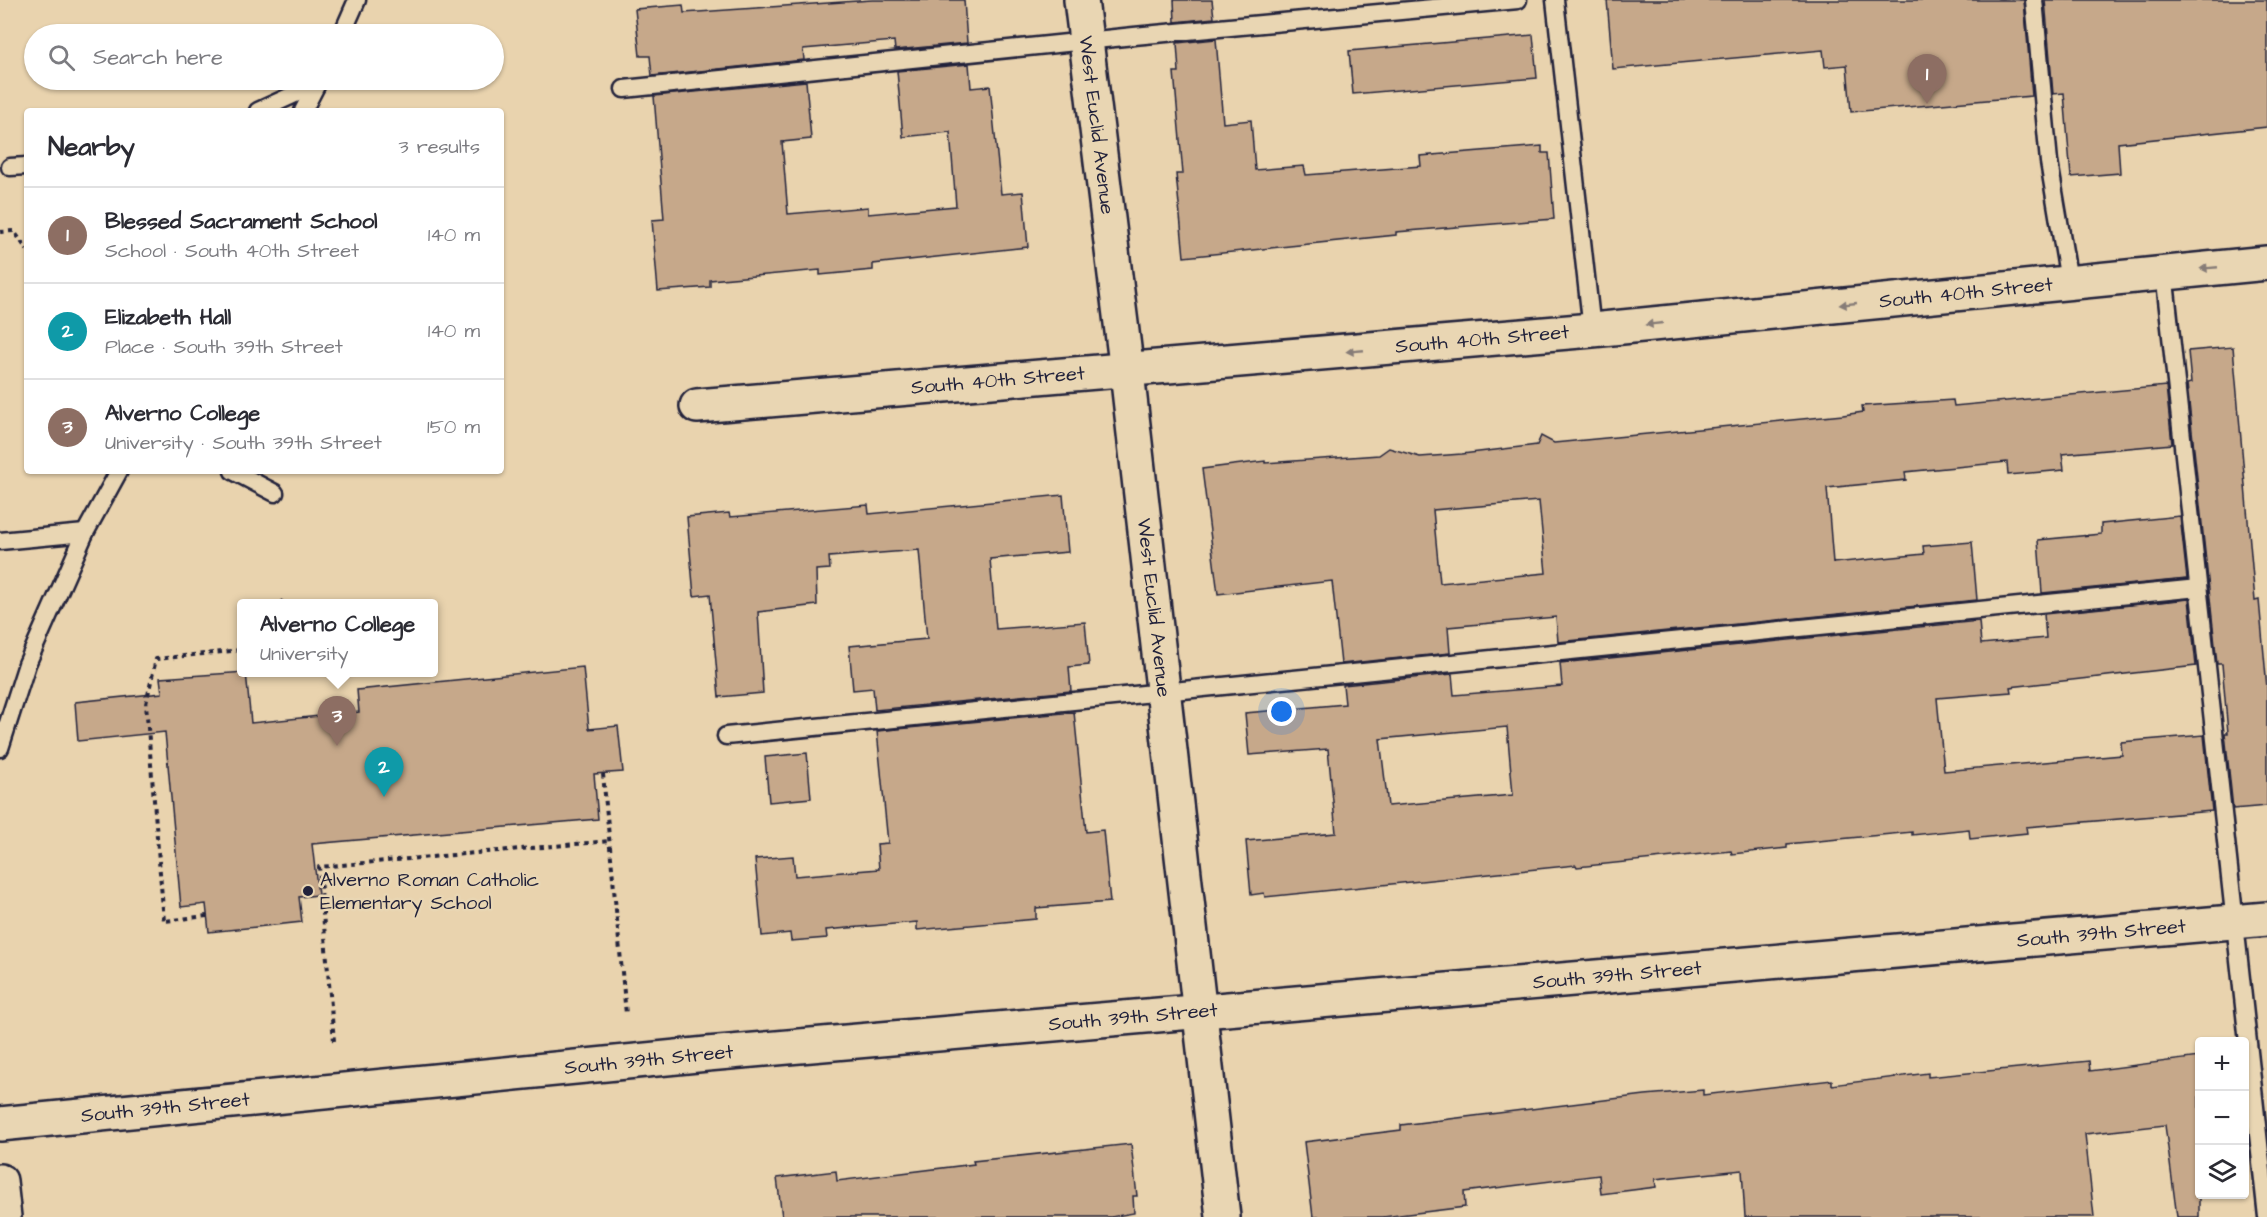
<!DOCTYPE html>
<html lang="en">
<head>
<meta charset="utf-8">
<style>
  :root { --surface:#fff; --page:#f7f7f7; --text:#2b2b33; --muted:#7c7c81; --line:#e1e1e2; --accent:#b45309 }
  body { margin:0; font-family:"Architects Daughter",sans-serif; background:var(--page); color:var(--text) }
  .controls { position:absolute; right:18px; bottom:18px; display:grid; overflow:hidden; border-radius:6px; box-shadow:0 2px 4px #0004 }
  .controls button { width:54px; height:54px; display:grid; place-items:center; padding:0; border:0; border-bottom:2px solid var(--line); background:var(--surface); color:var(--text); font:30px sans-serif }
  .you { position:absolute; left:1282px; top:712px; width:21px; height:21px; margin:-15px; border:4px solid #fff; border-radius:50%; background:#1a73e8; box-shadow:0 0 0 9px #1a73e833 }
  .badge { display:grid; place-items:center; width:39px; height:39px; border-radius:50%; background:var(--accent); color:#fff; font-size:20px; font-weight:700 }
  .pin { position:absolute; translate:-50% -50px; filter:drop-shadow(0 2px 3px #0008) }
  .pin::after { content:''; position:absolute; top:32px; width:21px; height:18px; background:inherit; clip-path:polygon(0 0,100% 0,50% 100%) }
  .popup { position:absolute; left:237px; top:599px; width:201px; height:78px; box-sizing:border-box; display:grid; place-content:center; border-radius:6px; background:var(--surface); filter:drop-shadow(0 2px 4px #0005); font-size:20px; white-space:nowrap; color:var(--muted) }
  .popup b { font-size:22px; color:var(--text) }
  .popup::after { content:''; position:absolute; left:50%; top:100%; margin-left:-12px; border:12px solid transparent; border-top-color:var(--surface) }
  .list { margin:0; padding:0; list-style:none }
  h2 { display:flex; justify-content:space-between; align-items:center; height:78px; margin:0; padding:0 24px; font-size:26px }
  h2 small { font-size:20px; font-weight:400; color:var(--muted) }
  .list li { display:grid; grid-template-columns:39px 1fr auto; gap:18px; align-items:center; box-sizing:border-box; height:96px; padding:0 24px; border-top:2px solid var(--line) }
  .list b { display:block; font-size:22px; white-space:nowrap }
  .list p { margin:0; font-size:20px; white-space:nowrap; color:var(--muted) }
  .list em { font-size:20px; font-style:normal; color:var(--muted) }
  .icon { flex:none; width:33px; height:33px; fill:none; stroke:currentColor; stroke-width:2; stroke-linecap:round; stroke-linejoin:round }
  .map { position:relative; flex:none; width:2267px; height:1217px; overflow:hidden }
  .search { position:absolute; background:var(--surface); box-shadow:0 2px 4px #0004; left:24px; top:24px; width:480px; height:66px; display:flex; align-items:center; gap:15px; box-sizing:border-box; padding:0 21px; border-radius:33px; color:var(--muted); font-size:22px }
  .panel { position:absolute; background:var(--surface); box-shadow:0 2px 4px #0004; left:24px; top:108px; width:480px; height:366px; border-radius:6px }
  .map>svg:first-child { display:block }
  .building { fill:#c6a88a; stroke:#22223b; stroke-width:1.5; fill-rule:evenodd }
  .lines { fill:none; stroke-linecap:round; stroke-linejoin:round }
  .lane-casing { stroke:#22223b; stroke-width:21 }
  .street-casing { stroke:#22223b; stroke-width:38 }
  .path { stroke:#22223b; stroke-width:4; stroke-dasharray:4.5 4.5; stroke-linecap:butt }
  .lane { stroke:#e9d6b3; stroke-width:16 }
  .street { stroke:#e9d6b3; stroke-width:33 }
  .oneway { fill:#867c77 }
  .poi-dot { fill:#22223b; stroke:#e9d6b3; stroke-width:2 }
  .labels { text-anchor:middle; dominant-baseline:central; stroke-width:5; stroke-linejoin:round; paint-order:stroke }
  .street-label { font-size:20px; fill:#22223b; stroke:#e9d6b3 }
  .poi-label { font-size:20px; fill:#22223b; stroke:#e9d6b3; text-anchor:start }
</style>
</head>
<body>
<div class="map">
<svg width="2267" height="1217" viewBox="0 0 2267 1217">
  <rect width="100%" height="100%" fill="#e9d3ae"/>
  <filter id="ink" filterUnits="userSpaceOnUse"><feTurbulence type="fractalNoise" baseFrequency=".0167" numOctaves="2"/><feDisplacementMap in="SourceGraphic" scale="12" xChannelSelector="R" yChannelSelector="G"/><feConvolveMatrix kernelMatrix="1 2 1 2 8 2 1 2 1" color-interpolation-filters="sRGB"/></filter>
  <g filter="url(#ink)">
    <g class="building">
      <path d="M872 0H964L967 43 895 50 894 41 803 49 804 60 652 76 650 56H640L635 9 683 5 684 13Z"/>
      <path d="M1174 0H1212L1214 18 1175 22Z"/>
      <path d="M1607 0H2024L2032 96 1851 112 1847 65 1825 67 1823 50 1613 69Z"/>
      <path d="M2045 0H2267V127L2118 143 2120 173 2071 177 2064 93 2053 94Z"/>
      <path d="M1533 35 1537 78 1353 94 1349 51Z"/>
      <path d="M1216 39 1223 123 1251 120 1255 170 1304 166 1306 175 1421 166 1420 156 1542 146V153H1549L1554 219 1396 232V235L1184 257 1176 174H1183L1174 72H1179L1177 43Z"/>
      <path d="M969 64 971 88 990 86 1001 194 1023 192 1028 247 873 264V270L820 275V270L710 280V287L658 291 652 220 664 219 654 96 806 81 811 139 782 142 788 214 868 207V214L956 206 950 132 903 137 897 71Z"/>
      <path d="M2233 347 2255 601 2259 600 2267 688V806L2233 809 2225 733H2228L2222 664H2217L2187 384 2191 383 2188 351Z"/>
      <path d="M2166 386 2172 444 2062 454 2064 470 2008 475 2007 462 1905 472 1906 480 1827 488 1833 563 1924 554 1923 546 1972 542 1977 600 1558 642 1556 617 1448 627 1450 653 1341 664 1332 581 1218 594 1202 469 1265 461V463L1379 455 1389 448 1420 457 1462 454 1537 445 1541 436 1554 443 1843 415 1863 412 1862 406 1953 400 1954 406ZM1539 501 1546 573 1440 583 1433 510Z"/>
      <path d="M1063 495 1068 552 990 559 996 629 1085 622 1089 665 1069 667 1071 691 875 710 873 688 853 690 849 646 927 639 919 550 829 557 830 569 816 570 817 605 758 612 763 693 719 697 710 594 694 596 687 517 729 513 730 517 868 505 869 514Z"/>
      <path d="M2180 516 2187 579 2042 593 2038 540 2101 534V524Z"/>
      <path d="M2189 599 2196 666 2010 687 2011 692 1937 698 1944 771 2122 755 2121 742 2204 735 2212 811 2026 827 2027 833 1970 839 1969 829 1912 835V832L1787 844V848L1732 854 1731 851 1577 867 1576 865 1265 897 1264 893 1251 895 1246 841 1336 833 1328 749 1249 755 1245 713 1345 704 1343 685 1452 674 1454 695 1562 686 1560 663 1979 621 1981 644 2046 638 2044 614ZM1507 727 1513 795 1388 806 1380 739Z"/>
      <path d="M583 667 589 729 618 726 623 772 594 774 598 819 312 844 318 895 299 897 302 922 209 932 206 904 181 907 165 732 78 741 75 702 162 693 160 678 246 672 251 723 359 712 357 690Z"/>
      <path d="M1074 712 1086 832 1103 830 1110 902 1036 908V919L917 930V922L826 930 827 938 791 941 790 933 762 936 755 859 793 856 795 876 879 869 877 844 888 843 877 731Z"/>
      <path d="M807 753 811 798 769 802 765 757Z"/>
      <path d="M2199 1057V1217H2177L2165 1125 2085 1134 2094 1217H1745L1742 1170 1655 1179 1656 1187 1601 1194 1599 1175 1464 1192 1465 1207 1383 1217H1313L1304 1142 1401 1130V1125L1645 1095 1703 1090V1095L1832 1080V1085L1928 1073V1077L2089 1061 2090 1071Z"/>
      <path d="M1131 1144 1137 1196H1133L1134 1213 1111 1217H782L777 1178 836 1171 837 1181 974 1164 973 1161Z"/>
    </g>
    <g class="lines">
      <defs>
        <g id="lane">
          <path d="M1555 0 1592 330"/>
          <path d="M2034 0 2049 162 2069 281"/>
          <path d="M342 34 357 0"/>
          <path d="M624 89 1134 36 1518 0"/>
          <path d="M258 111 317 84"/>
          <path d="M303 111 319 80"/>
          <path d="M10 167 27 166"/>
          <path d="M2164 272 2267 1217"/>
          <path d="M233 471 275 493"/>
          <path d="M0 541 85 533"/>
          <path d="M726 736 2198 588"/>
          <path d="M0 748 27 664 85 533 119 471"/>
        </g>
        <g id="street">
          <path id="s1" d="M1081 0 1127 372 1223 1217"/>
          <path id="s2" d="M697 406 1592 330 2267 263"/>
          <path id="s3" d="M0 1124 707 1054 2267 919"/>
          <path d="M0 1181 4 1217"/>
        </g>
      </defs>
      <use href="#lane" class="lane-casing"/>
      <use href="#street" class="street-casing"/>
      <g class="path">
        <path d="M0 232 14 231 27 250"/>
        <path d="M280 604 285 598"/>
        <path d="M603 774 626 1014"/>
        <path d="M207 916 164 921 146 704 156 659 241 650"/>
        <path d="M334 1041 319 867 610 841"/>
      </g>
      <use href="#lane" class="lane"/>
      <use href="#street" class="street"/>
    </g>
    <defs><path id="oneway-solid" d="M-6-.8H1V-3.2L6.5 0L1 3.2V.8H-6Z" transform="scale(1.5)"/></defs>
    <g class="oneway">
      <use href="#oneway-solid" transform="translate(2209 268) rotate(175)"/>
      <use href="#oneway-solid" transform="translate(1848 304) rotate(174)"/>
      <use href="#oneway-solid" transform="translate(1654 324) rotate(174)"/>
      <use href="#oneway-solid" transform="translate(1355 351) rotate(175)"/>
    </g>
  </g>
  <circle class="poi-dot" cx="308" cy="891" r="6"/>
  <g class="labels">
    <g class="street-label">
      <text stroke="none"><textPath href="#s1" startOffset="126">West Euclid Avenue</textPath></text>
      <text stroke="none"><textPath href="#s2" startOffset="1274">South 40th Street</textPath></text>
      <text stroke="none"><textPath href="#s2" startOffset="788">South 40th Street</textPath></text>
      <text stroke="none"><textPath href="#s2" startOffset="302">South 40th Street</textPath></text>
      <text stroke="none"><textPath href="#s1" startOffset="612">West Euclid Avenue</textPath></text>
      <text stroke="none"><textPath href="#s3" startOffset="2110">South 39th Street</textPath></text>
      <text stroke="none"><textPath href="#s3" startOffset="1624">South 39th Street</textPath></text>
      <text stroke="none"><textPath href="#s3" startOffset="1138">South 39th Street</textPath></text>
      <text stroke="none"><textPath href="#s3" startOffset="652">South 39th Street</textPath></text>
      <text stroke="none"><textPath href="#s3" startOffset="166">South 39th Street</textPath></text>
    </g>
    <g class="poi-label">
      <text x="320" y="880">Alverno Roman Catholic<tspan x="320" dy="23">Elementary School</tspan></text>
    </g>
  </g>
</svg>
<div class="controls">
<button>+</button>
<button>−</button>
<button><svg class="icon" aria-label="layers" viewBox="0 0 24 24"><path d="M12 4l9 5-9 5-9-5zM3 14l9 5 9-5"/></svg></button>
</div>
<div class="you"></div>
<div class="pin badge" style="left:1927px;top:104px;background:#8d6e63">1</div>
<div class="pin badge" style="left:384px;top:797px;background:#0f9aa8">2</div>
<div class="pin badge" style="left:337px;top:746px;background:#8d6e63">3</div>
<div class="popup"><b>Alverno College</b>University</div>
<div class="search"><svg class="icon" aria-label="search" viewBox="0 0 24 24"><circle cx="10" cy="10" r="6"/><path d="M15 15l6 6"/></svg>Search here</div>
<section class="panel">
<h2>Nearby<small>3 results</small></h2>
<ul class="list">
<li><span class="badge" style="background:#8d6e63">1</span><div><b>Blessed Sacrament School</b><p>School · South 40th Street</p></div><em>140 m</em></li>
<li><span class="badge" style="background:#0f9aa8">2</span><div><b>Elizabeth Hall</b><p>Place · South 39th Street</p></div><em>140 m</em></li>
<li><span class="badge" style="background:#8d6e63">3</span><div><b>Alverno College</b><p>University · South 39th Street</p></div><em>150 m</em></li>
</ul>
</section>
</div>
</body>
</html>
